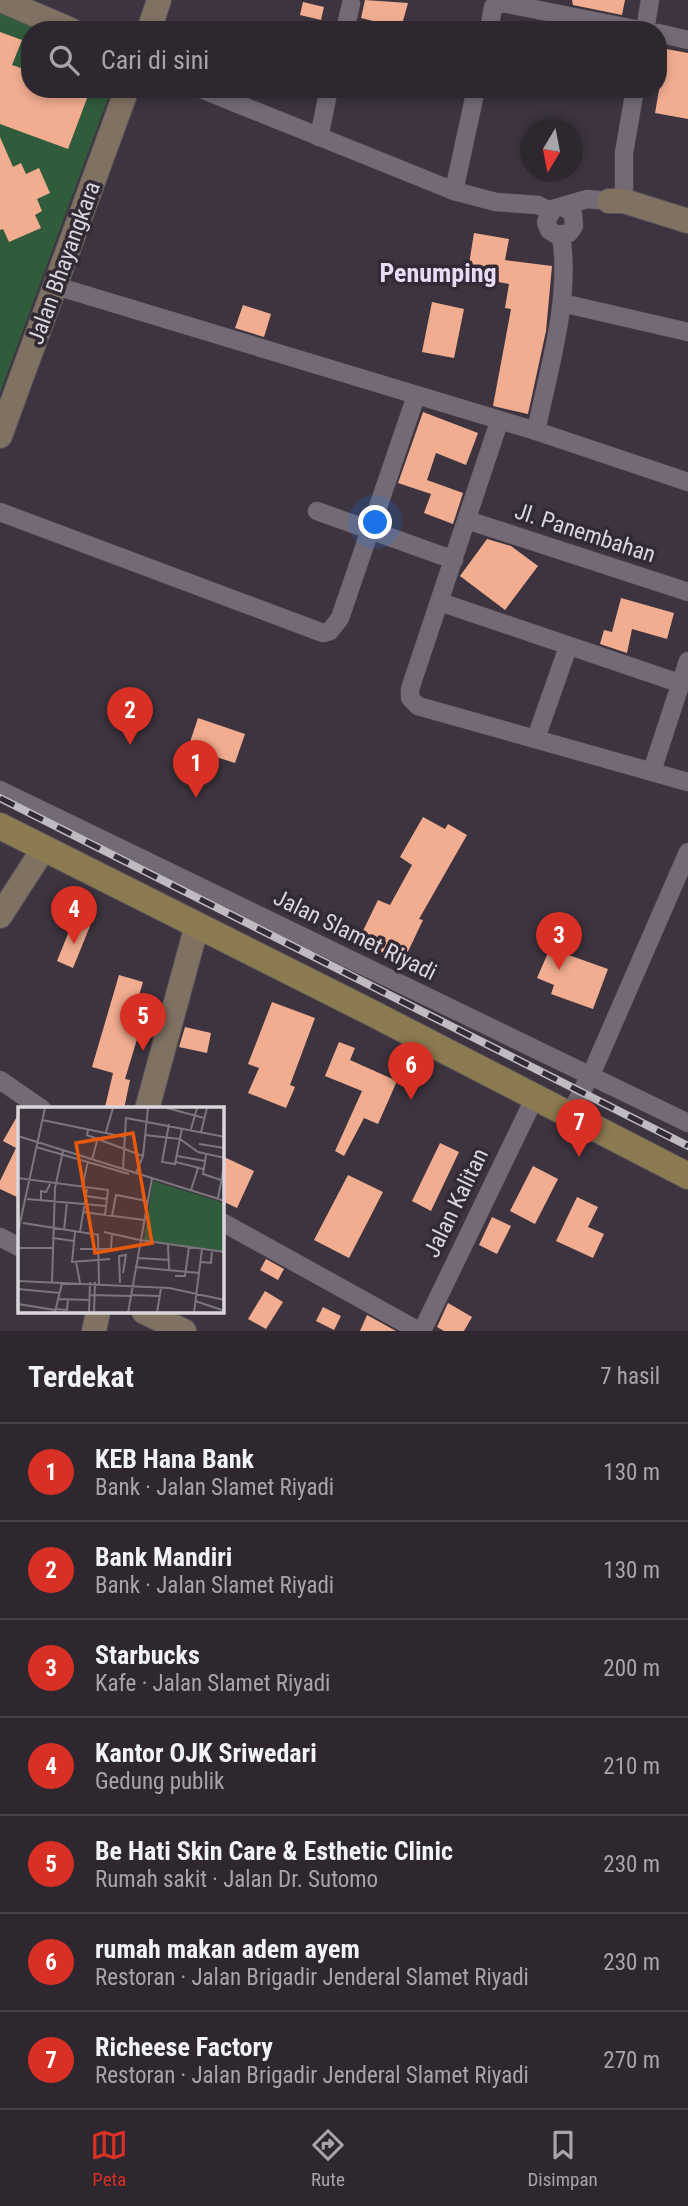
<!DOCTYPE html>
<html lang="id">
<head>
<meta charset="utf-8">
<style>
  :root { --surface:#2e272f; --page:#362f37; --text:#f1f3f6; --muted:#a7a5aa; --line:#49444b; --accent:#d93025 }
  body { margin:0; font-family:"Roboto Condensed",sans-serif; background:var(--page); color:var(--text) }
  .compass { position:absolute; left:520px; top:119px; width:63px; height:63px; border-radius:50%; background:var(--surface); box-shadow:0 4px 10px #0003; rotate:190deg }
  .you { position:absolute; left:376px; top:523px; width:24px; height:24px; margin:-18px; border:5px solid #fff; border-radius:50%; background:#1a73e8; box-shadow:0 0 0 10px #1a73e833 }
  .badge { display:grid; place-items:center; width:46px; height:46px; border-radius:50%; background:var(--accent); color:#fff; font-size:23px; font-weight:700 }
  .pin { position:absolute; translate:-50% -58px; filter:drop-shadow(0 2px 4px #0008) }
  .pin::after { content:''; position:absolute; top:37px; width:24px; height:21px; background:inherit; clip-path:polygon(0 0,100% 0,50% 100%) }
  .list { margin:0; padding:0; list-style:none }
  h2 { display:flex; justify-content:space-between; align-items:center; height:91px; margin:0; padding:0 28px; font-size:30px }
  h2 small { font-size:23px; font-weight:400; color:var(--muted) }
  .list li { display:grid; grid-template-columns:46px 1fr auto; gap:21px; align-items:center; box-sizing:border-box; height:98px; padding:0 28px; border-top:2px solid var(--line) }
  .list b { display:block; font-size:26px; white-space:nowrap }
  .list p { margin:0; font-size:23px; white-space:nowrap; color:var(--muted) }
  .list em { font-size:23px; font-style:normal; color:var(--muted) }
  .icon { flex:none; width:38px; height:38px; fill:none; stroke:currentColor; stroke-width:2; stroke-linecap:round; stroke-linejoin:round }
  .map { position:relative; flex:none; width:688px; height:1331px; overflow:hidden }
  .search { position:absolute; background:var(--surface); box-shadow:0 4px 10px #0003; left:21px; right:21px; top:21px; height:77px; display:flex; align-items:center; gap:18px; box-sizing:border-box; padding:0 24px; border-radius:28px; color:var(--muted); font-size:26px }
  .sheet { height:777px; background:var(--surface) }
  nav { display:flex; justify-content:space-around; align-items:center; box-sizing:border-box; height:98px; border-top:2px solid var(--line); background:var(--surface); font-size:19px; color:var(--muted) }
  nav a { display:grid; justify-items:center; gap:4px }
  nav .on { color:var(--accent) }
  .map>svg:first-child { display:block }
  .green { fill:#315c3c }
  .building { fill:#f2ad90 }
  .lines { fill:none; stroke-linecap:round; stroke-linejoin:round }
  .street-casing { stroke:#575059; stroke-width:19 }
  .secondary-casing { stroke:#575059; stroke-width:26 }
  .primary-casing { stroke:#575059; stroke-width:28 }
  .street { stroke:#736a76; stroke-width:18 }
  .secondary { stroke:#7f7263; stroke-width:24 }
  .primary { stroke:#8c7a50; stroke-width:26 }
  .rail-casing { stroke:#c0bac2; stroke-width:8 }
  .rail { stroke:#322a35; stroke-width:5; stroke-dasharray:16; stroke-linecap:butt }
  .labels { text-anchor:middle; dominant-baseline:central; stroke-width:7; stroke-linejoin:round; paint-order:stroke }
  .street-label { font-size:23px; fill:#dbd6dd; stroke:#322a35 }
  .quarter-label { font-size:26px; font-weight:bold; fill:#e9dcf8; stroke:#322a35 }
  .inset-road { fill:none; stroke:#7c757e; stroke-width:2 }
  .view { fill:#e8590c; fill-opacity:0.15; stroke:#e8590c; stroke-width:3.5 }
  .inset-edge { fill:none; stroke:#dbd6dd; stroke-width:3.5 }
</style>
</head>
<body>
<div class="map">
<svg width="688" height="1331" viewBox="0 0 688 1331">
  <rect width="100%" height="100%" fill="#3d343f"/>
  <path class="green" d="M0 11 44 30H30V89L111 90 0 393Z"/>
  <g class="building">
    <path d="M365 0 408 3 401 28 361 18Z"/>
    <path d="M572 0H625L622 15 573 5Z"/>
    <path d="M303 2 324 7 321 20 300 15Z"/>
    <path d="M0 32 22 40 12 65 30 71V89H79L89 93 68 149 0 124Z"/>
    <path d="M666 49 688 53V119L655 113Z"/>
    <path d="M0 137 13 167 21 163 26 174 39 168 50 193 37 199 42 211 35 215 41 228 9 242 3 229 0 230Z"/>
    <path d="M474 233 509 239 505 260 552 266 546 331 528 414 493 406 511 309 505 308 509 284 467 276Z"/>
    <path d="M432 302 464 309 454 358 422 352Z"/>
    <path d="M243 305 271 314 264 337 235 328Z"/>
    <path d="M423 412 478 433 466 465 436 453 427 480 463 493 453 524 424 513 431 494 398 483Z"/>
    <path d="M487 539 511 546 538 566 505 610 460 576Z"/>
    <path d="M621 598 674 613 667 639 632 629 627 653 600 644 604 630 612 632Z"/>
    <path d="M198 718 245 734 235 763 188 748Z"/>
    <path d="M423 817 445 829 448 824 467 835 419 919 423 920 403 962 358 941 378 900 390 905 412 865 400 857Z"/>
    <path d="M74 919 90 926 73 968 57 961Z"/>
    <path d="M557 932 569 937 563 953 608 969 593 1009 551 994 554 985 537 978Z"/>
    <path d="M119 975 143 982 128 1033 138 1036 125 1079 130 1080 124 1109H114L105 1107 113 1073 92 1067Z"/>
    <path d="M272 1002 315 1018 290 1085 295 1087 286 1108 248 1093 259 1068 248 1064Z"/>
    <path d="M185 1027 211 1033 207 1053 179 1047Z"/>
    <path d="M339 1042 355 1048 350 1060 397 1081 378 1124 364 1118 344 1156 335 1151 362 1091 325 1076Z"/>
    <path d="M19 1113V1198L0 1189V1181L16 1148 3 1141Z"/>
    <path d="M440 1143 459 1152 431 1211 412 1201Z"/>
    <path d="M222 1156 254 1171 237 1208 222 1201Z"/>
    <path d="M533 1166 558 1179 535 1224 510 1211Z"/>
    <path d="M348 1175 383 1192 349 1258 314 1240Z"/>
    <path d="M577 1197 598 1207 588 1227 604 1234 593 1258 556 1241Z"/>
    <path d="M492 1217 511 1226 497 1254 479 1245Z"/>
    <path d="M266 1259 284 1269 278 1280 260 1270Z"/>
    <path d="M265 1291 283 1302 266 1329 248 1319Z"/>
    <path d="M448 1303 472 1317 464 1331H444L437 1327Z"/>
    <path d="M323 1307 341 1316 334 1330 316 1321Z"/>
    <path d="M367 1315 396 1331H360Z"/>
  </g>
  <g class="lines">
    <defs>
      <g id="street">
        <path d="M345 30 351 4"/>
        <path d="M489 30 493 7 503 3 640 30"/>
        <path d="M645 30 650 0"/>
        <path d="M658 33 688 40"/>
        <path d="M201 89 454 191 496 202 538 205 550 211"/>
        <path d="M319 137 329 89"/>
        <path d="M454 191 476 89"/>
        <path d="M624 201V153L635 89"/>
        <path d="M564 207 573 214 574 226 569 233 557 235 549 230 546 222 553 209 587 199 609 201"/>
        <path d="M56 286 536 431 688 482"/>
        <path d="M562 303 688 332"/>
        <path d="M499 422 410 689V698L418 706 688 782"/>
        <path d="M536 431C549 367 571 300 561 235"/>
        <path d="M317 511 454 560"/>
        <path d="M0 512 323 633 330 631 340 618 416 396"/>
        <path d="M467 520 688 592"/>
        <path d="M440 602 679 683"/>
        <path d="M536 738 568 647"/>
        <path d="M652 771 688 661"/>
        <path d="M0 790 688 1123"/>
        <path d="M0 1080 42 1109"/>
        <path d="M570 1114 594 1068 688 852"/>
        <path d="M222 1222 419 1331"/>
        <path d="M0 1237 19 1247"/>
        <path d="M422 1331 535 1097"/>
      </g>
      <g id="secondary">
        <path d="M1 0 71 30"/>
        <path d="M149 30 159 0"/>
        <path d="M609 201H624L688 221"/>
        <path d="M0 436 127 89"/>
        <path d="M0 916 44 848"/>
        <path d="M147 1109 197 925"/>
        <path d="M144 1312 184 1331"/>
        <path d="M94 1331 98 1312"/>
      </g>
      <path id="primary" d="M0 826 366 1010 688 1176"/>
    </defs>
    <use href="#street" class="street-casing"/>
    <use href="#secondary" class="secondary-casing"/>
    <use href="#primary" class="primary-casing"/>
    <use href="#street" class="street"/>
    <use href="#secondary" class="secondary"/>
    <use href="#primary" class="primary"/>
    <defs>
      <path id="rail" d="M0 798 688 1146"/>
    </defs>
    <use href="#rail" class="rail-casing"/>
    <use href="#rail" class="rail"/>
  </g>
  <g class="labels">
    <g class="street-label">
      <text transform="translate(64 263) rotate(-70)">Jalan Bhayangkara</text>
      <text transform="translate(585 533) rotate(18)">Jl. Panembahan</text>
      <text transform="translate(355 935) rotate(26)">Jalan Slamet Riyadi</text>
      <text transform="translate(456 1203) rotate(-64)">Jalan Kalitan</text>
    </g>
    <g class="quarter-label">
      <text x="438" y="273">Penumping</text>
    </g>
  </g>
  <g transform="translate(18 1107)">
    <rect width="206" height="206" fill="#3d343f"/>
    <path d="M135 74 206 96V144L126 133Z" fill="#315c3c"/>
    <path class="inset-road" d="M149 1 186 11M24 13 107 30M151 17 144 55 157 57 164 21M173 22 179 1M70 23 69 28 125 49M88 25 95 1M183 25 189 1M127 28 162 32 180 45 207 51M0 29 207 94M181 37 207 41M18 40 111 67M188 48 185 67 203 73M159 49 187 54M74 53 80 30M158 55 185 62M105 62 108 11 207 30M118 66 125 49 130 1M0 71 90 83 87 108M64 81 70 54M173 83 180 61M68 89 89 92M200 91 207 54M9 92 88 99M23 93V84L28 85 32 77M65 105 126 113M94 109 98 88 129 94M5 116 81 128M46 123 49 95M0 125 27 1M57 125 54 155 92 152M62 125 69 82M86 125 122 133M80 128 81 177M35 131 56 134M122 133 207 145M150 138 151 162M0 141H35M62 142H93L94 126M120 151 152 153M58 155 62 176M183 155 193 156 194 143M117 160 181 166M157 169H167L171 140M0 174 151 181 207 193M34 175 37 81 45 44M102 176 101 149 108 148 105 166M0 182 42 186M72 188 113 189M113 188 141 189M40 192 71 193M177 194 207 204M0 197 37 203M38 202 49 203 50 192M37 205 44 176M76 205 77 175M71 206 72 175M110 206 134 71M139 206 143 181M176 206 184 142"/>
    <path class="view" d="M115 26 134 136 77 146 58 36Z"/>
    <rect width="206" height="206" class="inset-edge"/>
  </g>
</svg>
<svg class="compass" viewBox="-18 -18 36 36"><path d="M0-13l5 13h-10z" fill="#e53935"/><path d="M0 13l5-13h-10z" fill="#a7a5aa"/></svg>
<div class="you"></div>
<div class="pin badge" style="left:196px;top:798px">1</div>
<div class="pin badge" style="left:130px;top:745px">2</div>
<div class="pin badge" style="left:559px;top:970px">3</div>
<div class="pin badge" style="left:74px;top:944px">4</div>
<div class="pin badge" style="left:143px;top:1051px">5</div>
<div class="pin badge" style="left:411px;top:1100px">6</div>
<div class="pin badge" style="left:579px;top:1157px">7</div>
<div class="search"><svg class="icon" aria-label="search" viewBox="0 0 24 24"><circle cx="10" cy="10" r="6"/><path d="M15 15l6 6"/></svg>Cari di sini</div>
</div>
<section class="sheet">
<h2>Terdekat<small>7 hasil</small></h2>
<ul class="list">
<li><span class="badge">1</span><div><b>KEB Hana Bank</b><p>Bank · Jalan Slamet Riyadi</p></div><em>130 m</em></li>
<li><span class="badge">2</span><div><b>Bank Mandiri</b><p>Bank · Jalan Slamet Riyadi</p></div><em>130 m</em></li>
<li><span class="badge">3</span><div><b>Starbucks</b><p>Kafe · Jalan Slamet Riyadi</p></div><em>200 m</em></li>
<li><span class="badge">4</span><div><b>Kantor OJK Sriwedari</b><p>Gedung publik</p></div><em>210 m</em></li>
<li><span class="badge">5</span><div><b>Be Hati Skin Care &amp; Esthetic Clinic</b><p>Rumah sakit · Jalan Dr. Sutomo</p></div><em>230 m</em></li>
<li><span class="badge">6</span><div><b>rumah makan adem ayem</b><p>Restoran · Jalan Brigadir Jenderal Slamet Riyadi</p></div><em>230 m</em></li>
<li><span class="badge">7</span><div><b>Richeese Factory</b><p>Restoran · Jalan Brigadir Jenderal Slamet Riyadi</p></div><em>270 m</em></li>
</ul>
</section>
<nav>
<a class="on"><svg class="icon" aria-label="map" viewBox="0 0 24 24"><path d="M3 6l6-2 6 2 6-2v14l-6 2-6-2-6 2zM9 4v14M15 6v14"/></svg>Peta</a>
<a><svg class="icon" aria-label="directions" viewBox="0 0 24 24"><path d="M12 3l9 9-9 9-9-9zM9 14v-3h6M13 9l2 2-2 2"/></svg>Rute</a>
<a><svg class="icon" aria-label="saved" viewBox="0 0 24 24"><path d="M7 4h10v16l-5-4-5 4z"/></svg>Disimpan</a>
</nav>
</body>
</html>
